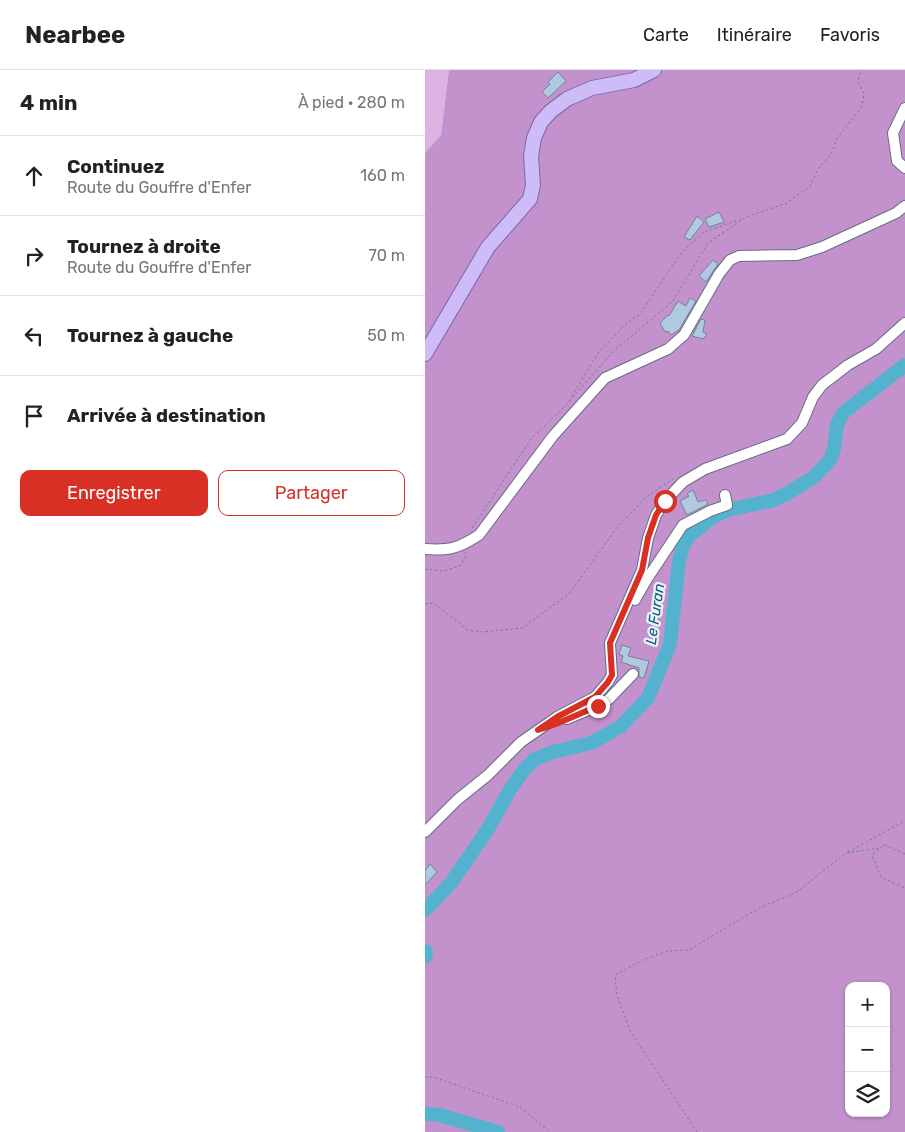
<!DOCTYPE html>
<html lang="fr">
<head>
<meta charset="utf-8">
<style>
  :root { --surface:#fff; --page:#f2f2f2; --text:#222; --muted:#767676; --line:#e0e0e0; --accent:#d93025 }
  body { margin:0; font-family:Rubik,sans-serif; background:var(--page); color:var(--text) }
  .controls { position:absolute; right:15px; bottom:15px; display:grid; overflow:hidden; border-radius:10px; box-shadow:0 1px 4px #0004 }
  .controls button { width:45px; height:45px; display:grid; place-items:center; padding:0; border:0; border-bottom:1px solid var(--line); background:var(--surface); color:var(--text); font:25px sans-serif }
  .stop { position:absolute; width:15px; height:15px; margin:-11px; border:4px solid #d93025; border-radius:50%; background:#fff }
  .stop.end { background:#d93025; border-color:#fff; box-shadow:0 1px 5px #0008 }
  .list { margin:0; padding:0; list-style:none }
  h2 { display:flex; justify-content:space-between; align-items:center; height:65px; margin:0; padding:0 20px; font-size:21px }
  h2 small { font-size:16px; font-weight:400; color:var(--muted) }
  .list li { display:grid; grid-template-columns:32px 1fr auto; gap:15px; align-items:center; box-sizing:border-box; height:80px; padding:0 20px; border-top:1px solid var(--line) }
  .list b { display:block; font-size:19px; white-space:nowrap }
  .list p { margin:0; font-size:16px; white-space:nowrap; color:var(--muted) }
  .list em { font-size:16px; font-style:normal; color:var(--muted) }
  .actions { display:flex; gap:10px; padding:15px 20px }
  .actions a { flex:1; padding:11px 0; border:1px solid var(--accent); border-radius:10px; text-align:center; font-size:18px; color:var(--accent) }
  .actions .main { background:var(--accent); color:#fff }
  .icon { flex:none; width:28px; height:28px; fill:none; stroke:currentColor; stroke-width:2; stroke-linecap:round; stroke-linejoin:round }
  .map { position:relative; flex:none; width:480px; height:1062px; overflow:hidden }
  header { display:flex; align-items:center; gap:30px; box-sizing:border-box; height:70px; padding:0 25px; background:var(--surface); border-bottom:1px solid var(--line) }
  header strong { font-size:24px }
  nav { display:flex; gap:28px; margin-inline-start:auto; font-size:18px }
  main { display:flex }
  aside { flex:1; background:var(--surface) }
  .map>svg:first-child { display:block }
  .green { fill:#dbb2e2 }
  .forest { fill:#c392cc; fill-rule:evenodd }
  .lines { fill:none; stroke-linecap:round; stroke-linejoin:round }
  .river { stroke:#53b3ce; stroke-width:14 }
  .building { fill:#b0c9de; stroke:#6e8599 }
  .minor-casing { stroke:#646c85; stroke-width:12 }
  .major-casing { stroke:#7867ac; stroke-width:16 }
  .path { stroke:#777d8e; stroke-width:1; stroke-dasharray:2.5 2.5; stroke-linecap:butt }
  .minor { stroke:#fff; stroke-width:10 }
  .major { stroke:#cdbcf8; stroke-width:14 }
  .route { stroke:#d93025; stroke-width:6 }
  .labels { text-anchor:middle; dominant-baseline:central; stroke-width:4.5; stroke-linejoin:round; paint-order:stroke }
  .water-label { font-size:15px; font-style:italic; fill:#0e5e71; stroke:#edf1fd }
</style>
</head>
<body>
<header>
<strong>Nearbee</strong>
<nav><a>Carte</a><a>Itinéraire</a><a>Favoris</a></nav>
</header>
<main>
<aside>
<h2>4 min<small>À pied · 280 m</small></h2>
<ul class="list">
<li><svg class="icon" aria-label="ahead" viewBox="0 0 24 24"><path d="M12 20V5M6 11l6-6 6 6"/></svg><div><b>Continuez</b><p>Route du Gouffre d'Enfer</p></div><em>160 m</em></li>
<li><svg class="icon" aria-label="right" viewBox="0 0 24 24"><path d="M7 20v-9h11M14 6l5 5-5 5"/></svg><div><b>Tournez à droite</b><p>Route du Gouffre d'Enfer</p></div><em>70 m</em></li>
<li><svg class="icon" aria-label="left" viewBox="0 0 24 24"><path d="M17 20v-9H6M10 6l-5 5 5 5"/></svg><div><b>Tournez à gauche</b></div><em>50 m</em></li>
<li><svg class="icon" aria-label="arrive" viewBox="0 0 24 24"><path d="M6 21V4h12l-3 4 3 4H6"/></svg><div><b>Arrivée à destination</b></div></li>
</ul>
<div class="actions"><a class="main">Enregistrer</a><a>Partager</a></div>
</aside>
<div class="map">
<svg width="480" height="1062" viewBox="0 0 480 1062">
  <rect width="100%" height="100%" fill="#dce4fb"/>
  <path class="green" d="M0 0H24L16 65 0 83Z"/>
  <path class="forest" d="M24 0H480V1062H0V83L16 65ZM424 916H461V1043H424Z"/>
  <g class="lines">
    <g class="river">
      <path d="M0 840 26 813 63 759 86 718 99 700 110 689 128 682 166 673 179 666 196 656 223 628 245 574 254 491 258 476 263 467 286 448 302 440 349 430 363 423 389 407 405 390 409 378 412 355 418 343 480 295"/>
      <path d="M0 881 1 882 0 887"/>
      <path d="M0 1044 15 1045 73 1062"/>
    </g>
  </g>
  <g class="building">
    <path d="M133 2 141 11 123 28 117 22 125 14 123 12Z"/>
    <path d="M294 142 299 152 284 157 280 149Z"/>
    <path d="M272 146 279 152 265 170 259 167Z"/>
    <path d="M288 190 293 194 281 212 274 206Z"/>
    <path d="M265 228 271 231 254 260 246 265 243 261 240 262 235 253 243 245 244 246 253 231 261 236Z"/>
    <path d="M276 249 280 250 278 262 282 264 278 269 267 266Z"/>
    <path d="M268 420 273 432 281 430 283 434 262 445 255 431 264 426 262 424Z"/>
    <path d="M197 575 206 578 203 586 224 591 219 608 214 607V598L196 592 198 586 194 584Z"/>
    <path d="M5 794 12 802 0 815V801Z"/>
  </g>
  <g class="lines">
    <defs>
      <g id="minor">
        <path d="M480 38 468 63 472 91 480 98"/>
        <path d="M0 479C24 481 34 478 54 465L128 366 180 308 243 279 259 265 294 204 305 190 314 186 372 185 397 177 471 143 480 136"/>
        <path d="M210 530 222 509 258 455 285 441 302 435 300 425"/>
        <path d="M142 649 173 636 184 629 208 604"/>
        <path d="M0 762 32 730 63 705 96 672 132 647 170 627 183 612 187 605 185 573 217 500 223 468 231 445 240 431 258 412 280 399 362 369 377 353 388 327 397 315 423 295 451 279 480 253"/>
      </g>
      <path id="major" d="M0 284 63 177 105 129 108 115 106 86 109 68 116 52 126 41 142 29 167 18 209 10 229 0"/>
    </defs>
    <use href="#minor" class="minor-casing"/>
    <use href="#major" class="major-casing"/>
    <g class="path">
      <path d="M144 331 173 283 202 253 214 245 257 182 279 162 319 148"/>
      <path d="M47 458 106 369 142 334 189 281 247 232 283 173 321 147 362 133 385 116 395 96 406 85 412 69 437 36 439 24 433 12 436 0"/>
      <path d="M0 499 18 501 35 496 41 486 40 482"/>
      <path d="M0 534 8 533 43 560 57 562 97 558 144 524 191 459 220 428 248 409"/>
      <path d="M423 782 480 751"/>
      <path d="M480 784 459 775 447 785 456 807 480 818"/>
      <path d="M0 1007H8L95 1037 125 1062"/>
      <path d="M272 1062 206 962 192 926 190 905 220 889 244 881 264 880 334 838 372 822 421 783 455 778"/>
    </g>
    <use href="#minor" class="minor"/>
    <use href="#major" class="major"/>
  </g>
  <g class="lines">
    <path class="route" d="M173 636 131 654 113 660 132 647 170 627 183 612 187 605 185 573 217 500 223 468 231 445 240 431"/>
  </g>
  <g class="labels">
    <g class="water-label">
      <text transform="translate(230 544) rotate(-82)">Le Furan</text>
    </g>
  </g>
</svg>
<div class="controls">
<button>+</button>
<button>−</button>
<button><svg class="icon" aria-label="layers" viewBox="0 0 24 24"><path d="M12 4l9 5-9 5-9-5zM3 14l9 5 9-5"/></svg></button>
</div>
<div class="stop" style="left:240px;top:431px"></div>
<div class="stop end" style="left:173px;top:636px"></div>
</div>
</main>
</body>
</html>
